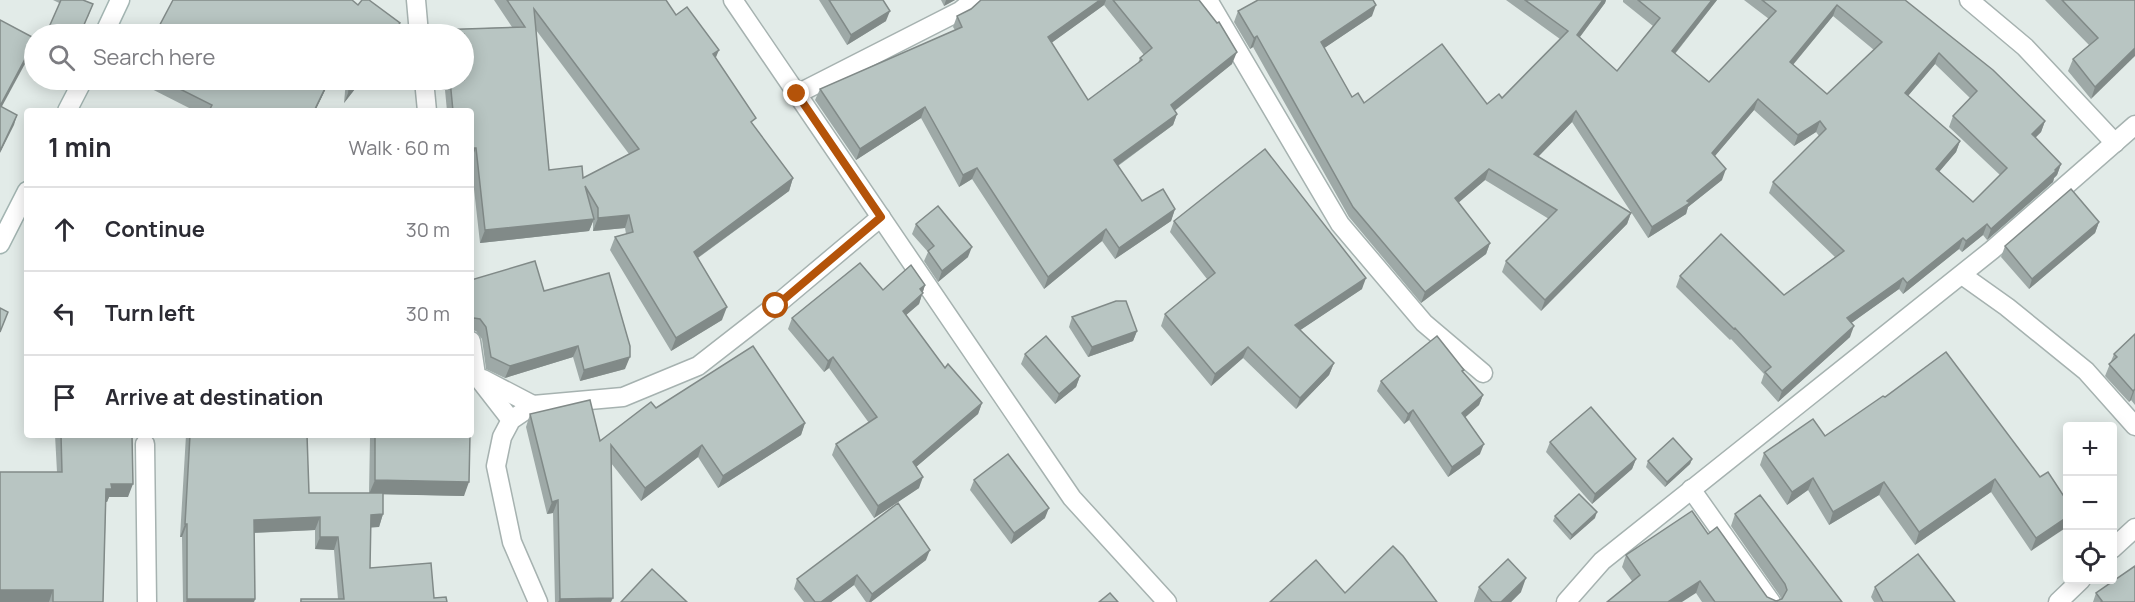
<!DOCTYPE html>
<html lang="en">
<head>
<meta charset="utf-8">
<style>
  :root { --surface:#fff; --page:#f2f2f3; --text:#2b2b33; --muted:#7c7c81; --line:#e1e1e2 }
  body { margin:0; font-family:Manrope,sans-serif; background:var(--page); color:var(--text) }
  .controls { position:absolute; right:18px; bottom:18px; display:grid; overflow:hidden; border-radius:6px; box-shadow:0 3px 15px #0003 }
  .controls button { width:54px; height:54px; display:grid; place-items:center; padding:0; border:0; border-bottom:2px solid var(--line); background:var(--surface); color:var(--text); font:30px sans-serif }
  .stop { position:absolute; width:18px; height:18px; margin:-14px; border:4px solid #b45309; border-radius:50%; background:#fff }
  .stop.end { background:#b45309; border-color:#fff; box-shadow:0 2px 6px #0008 }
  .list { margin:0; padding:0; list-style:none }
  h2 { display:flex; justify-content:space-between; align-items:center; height:78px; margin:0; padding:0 24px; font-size:26px }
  h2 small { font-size:20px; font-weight:400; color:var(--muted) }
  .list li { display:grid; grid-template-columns:39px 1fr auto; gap:18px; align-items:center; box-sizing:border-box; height:84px; padding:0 24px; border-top:2px solid var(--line) }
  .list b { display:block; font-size:22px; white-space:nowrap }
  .list em { font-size:20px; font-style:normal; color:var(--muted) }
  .icon { flex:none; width:33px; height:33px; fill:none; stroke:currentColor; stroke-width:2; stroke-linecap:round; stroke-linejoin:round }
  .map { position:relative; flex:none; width:2135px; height:602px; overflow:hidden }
  .search { position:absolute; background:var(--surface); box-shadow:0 3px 15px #0003; left:24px; top:24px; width:450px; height:66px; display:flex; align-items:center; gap:15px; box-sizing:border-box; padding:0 21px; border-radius:33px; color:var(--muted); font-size:22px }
  .panel { position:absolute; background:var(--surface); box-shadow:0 3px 15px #0003; left:24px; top:108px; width:450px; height:330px; border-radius:6px }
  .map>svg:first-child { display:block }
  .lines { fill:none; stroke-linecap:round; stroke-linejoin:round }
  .street-casing { stroke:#a6b2b0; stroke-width:21 }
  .secondary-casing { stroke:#a3b5b2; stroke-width:21 }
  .street { stroke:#fff; stroke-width:18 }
  .secondary { stroke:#fff; stroke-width:18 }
  .wall { fill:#9ea9a7; fill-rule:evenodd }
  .shaded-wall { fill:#818a88 }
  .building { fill:#b8c5c2; stroke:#818a88; stroke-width:1.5; fill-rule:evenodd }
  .route { stroke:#b45309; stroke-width:8 }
</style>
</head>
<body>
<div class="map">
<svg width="2135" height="602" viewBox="0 0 2135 602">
  <rect width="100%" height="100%" fill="#e2ebe8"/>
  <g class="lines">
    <defs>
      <g id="street">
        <path d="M416 0 419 34"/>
        <path d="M733 0 1072 498 1167 602"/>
        <path d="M1208 0 1340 224 1424 323 1483 373"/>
        <path d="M1969 0 2025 47 2115 143"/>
        <path d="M424 80 427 111"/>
        <path d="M797 94 960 11 974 0"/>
        <path d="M1962 275 2007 307 2086 371 2135 426"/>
        <path d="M471 341 476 375 511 420"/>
        <path d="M483 379 533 405"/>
        <path d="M145 444 147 602"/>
        <path d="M1691 489 1771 602"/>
        <path d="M2112 549 2135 528"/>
        <path d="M538 602 512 542 496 466 502 437 511 420 533 405 623 397 698 366 775 306 881 217"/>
        <path d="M1566 602 1602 561 1992 250 2135 125"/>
        <path d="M2058 602 2081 580"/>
      </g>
      <g id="secondary">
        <path d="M104 34 120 0"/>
        <path d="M67 111 83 80"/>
        <path d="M0 244 27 191"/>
      </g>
    </defs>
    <use href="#street" class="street-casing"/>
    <use href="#secondary" class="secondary-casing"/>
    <use href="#street" class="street"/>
    <use href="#secondary" class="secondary"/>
  </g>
  <g class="wall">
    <path d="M53 0H83L93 4 88 17Z"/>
    <path d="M494 0H666L676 15 716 59 753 125 793 178 789 191 698 258 722 320 671 351 610 250 615 237 626 234 625 228 593 231V221L589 231 480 243 471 162V111H447L445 90H436L435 80H464V34H434L435 30 512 27ZM536 30 629 154 583 178 549 170Z"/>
    <path d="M819 0H883L886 21 847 45Z"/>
    <path d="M941 0H955L944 6Z"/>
    <path d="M981 0H1199L1232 64 1174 110 1177 114 1173 125 1118 166 1142 201 1175 209 1171 221 1115 259 1102 241 1044 289 972 179 959 187 921 118 856 160 815 100 820 89 955 30 953 27 957 16 971 9ZM1104 5 1144 55 1140 58 1138 63 1088 100 1051 43Z"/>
    <path d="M1506 0H1606L1605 3 1580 37 1617 71 1653 26 1623 2V0H1717L1675 54 1709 82 1769 19 1744 0H1905L2045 121 2041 132 2035 138 2061 164 2057 175 2054 178 2053 182 1987 240 1983 235 1962 252 1959 249 1903 294 1899 289 1851 323 1850 337 1778 402 1761 383 1764 374 1731 339 1730 340 1676 287 1680 276 1784 295 1835 257 1769 193 1773 182 1819 136 1816 132 1794 146 1754 110 1715 156 1722 180 1688 207 1686 214 1648 238 1572 122 1538 157 1631 213 1627 224 1541 311 1502 272 1506 261 1549 219 1485 180 1458 203 1490 243 1486 254 1421 303 1349 217 1253 47 1250 49 1234 22 1238 11 1372 16 1324 48 1352 97 1364 103 1487 104 1502 98 1560 39ZM1833 16 1874 50 1827 94 1793 65ZM1935 64 1970 98 1953 116 1949 127 2000 175 1973 202 1939 172 1956 152 1960 141 1908 96Z"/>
    <path d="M2045 0H2135L2091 99 2068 71 2073 59 2089 45Z"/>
    <path d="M134 80H330L315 111H195Z"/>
    <path d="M346 80H362L344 103Z"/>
    <path d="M1174 221 1362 289 1300 330 1334 363 1329 375 1296 409 1243 358 1211 386 1161 326 1165 314 1207 279 1170 232Z"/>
    <path d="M2099 222 2095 233 2029 289 2001 257 2005 246Z"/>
    <path d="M916 224 968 257 938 282 924 261 928 252 912 234Z"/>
    <path d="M471 280 544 291 625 369 580 381 573 357 505 378 486 369 482 339 476 331 471 330Z"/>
    <path d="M925 285 919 304 906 315 945 368 982 403 978 414 916 467 919 488 874 518 832 455 836 444 869 423 829 368 824 372 788 329 792 318 883 290Z"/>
    <path d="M1072 317 1137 331 1133 341 1088 357 1069 327Z"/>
    <path d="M2135 334V405L2131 400 2129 402 2105 376 2114 354Z"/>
    <path d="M1025 354 1080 376 1076 387 1055 404 1021 364Z"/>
    <path d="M1463 372 1483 395 1479 405 1465 417 1480 454 1448 477 1409 420 1404 424 1377 391 1381 381Z"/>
    <path d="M1885 397 2040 477 2067 501 2031 551 1991 492 1915 545 1879 495 1829 525 1808 490 1787 505 1760 465 1764 453 1825 436Z"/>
    <path d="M656 408 805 423 801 435 718 488 698 457 641 501 611 463V602H555L553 513 547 514 526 427 530 414 600 441Z"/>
    <path d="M55 435H132L128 497H109L107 502H106L103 602H0L57 472Z"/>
    <path d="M186 435H307L309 493H369L370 438 371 435H470L464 496 383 494V514L379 527H371L370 568 434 598 447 602H300L301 599H338L334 550 315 549V530L254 533 255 599 254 602H183L182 537H180Z"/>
    <path d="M1550 442 1636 459 1632 469 1592 504 1546 452Z"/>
    <path d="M1692 459 1690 464 1665 487 1646 467 1648 461Z"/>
    <path d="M974 480 1045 518 1011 544 970 490Z"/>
    <path d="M1735 514 1842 602H1702L1696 593 1632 581 1622 567 1626 555 1767 597 1776 601 1781 599 1780 596 1731 526Z"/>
    <path d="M1555 516 1595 518 1570 540 1553 521Z"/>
    <path d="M926 560 871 602H866L854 585 831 602H804L794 589 797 579Z"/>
    <path d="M1479 587 1521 592 1511 602H1474V601Z"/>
    <path d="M1875 587 1955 602H1874L1871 597Z"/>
    <path d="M2096 593 2135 602H2093Z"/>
  </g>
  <g class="shaded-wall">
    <path d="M946 0H955L944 6Z"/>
    <path d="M1100 0H1106L1104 5 1043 49 1048 37Z"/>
    <path d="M1603 0H1606L1605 3 1573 46 1577 35Z"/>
    <path d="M1712 0H1717L1668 62 1672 51Z"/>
    <path d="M1376 5 1372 16 1317 53 1321 42Z"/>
    <path d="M1837 5 1833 16 1786 73 1790 62Z"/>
    <path d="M890 11 886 21 847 45 851 35Z"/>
    <path d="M400 23 396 34H391Z"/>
    <path d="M1257 36 1253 47 1250 49 1254 38Z"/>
    <path d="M34 42 33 49 0 110V106Z"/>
    <path d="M2135 48V56L2091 99 2095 87Z"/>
    <path d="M719 50 714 62 713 54Z"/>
    <path d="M1237 52 1232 64 1167 117 1171 105Z"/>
    <path d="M1939 53 1935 64 1901 104 1905 93Z"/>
    <path d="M329 80H330L315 111H314Z"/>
    <path d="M358 80H362L344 103 349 91Z"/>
    <path d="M440 80H449L445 90H436Z"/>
    <path d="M1758 99 1754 110 1708 164 1712 153Z"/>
    <path d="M925 107 921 118 856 160 860 149Z"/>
    <path d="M1576 111 1572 122 1530 165 1534 154Z"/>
    <path d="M1177 114 1173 125 1110 171 1114 160Z"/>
    <path d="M17 115 14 125 0 153V151Z"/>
    <path d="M1820 121 1816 132 1794 146 1798 135Z"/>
    <path d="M2045 121 2041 132 2028 145 2032 134Z"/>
    <path d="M1960 141 1956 152 1932 180 1936 169Z"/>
    <path d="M471 148H476L471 160Z"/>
    <path d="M2061 164 2057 175 2054 178 2053 182 1987 240 1991 229Z"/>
    <path d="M977 168 972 179 959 187 963 175Z"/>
    <path d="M1489 169 1485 180 1451 209 1455 198Z"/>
    <path d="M1726 169 1722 180 1688 207 1686 214 1648 238 1652 227Z"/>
    <path d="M793 178 789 191 689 264 694 252Z"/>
    <path d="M1175 209 1171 221 1115 259 1119 248Z"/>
    <path d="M1631 213 1627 224 1541 311 1545 300Z"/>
    <path d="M629 215 625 228 593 231 598 218Z"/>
    <path d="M594 219 589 231 480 243 485 230Z"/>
    <path d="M2099 222 2095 233 2029 289 2032 279Z"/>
    <path d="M1987 224 1983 235 1962 252 1966 241Z"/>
    <path d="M1106 229 1102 241 1044 289 1048 277Z"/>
    <path d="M1963 238 1959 249 1903 294 1907 283Z"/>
    <path d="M1490 243 1486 254 1421 303 1425 292Z"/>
    <path d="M972 247 968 257 938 282 942 271Z"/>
    <path d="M1366 278 1362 289 1290 337 1295 325Z"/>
    <path d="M1903 278 1899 289 1843 329 1847 318Z"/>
    <path d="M925 285 919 304 898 322 903 311 920 289Z"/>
    <path d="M727 307 722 320 671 351 676 338Z"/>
    <path d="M1854 326 1850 337 1778 402 1782 391Z"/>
    <path d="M1137 331 1133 341 1088 357 1092 347Z"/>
    <path d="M578 346 573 357 505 378 510 366Z"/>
    <path d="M1248 347 1243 358 1211 386 1215 374Z"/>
    <path d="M630 357 625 369 580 381 584 370Z"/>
    <path d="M833 357 829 368 824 372 828 361Z"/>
    <path d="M1334 363 1329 375 1296 409 1300 398Z"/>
    <path d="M1080 376 1076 387 1055 404 1059 394Z"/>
    <path d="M2135 389 2131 400 2129 402 2133 391Z"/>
    <path d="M1483 395 1479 405 1459 423 1462 413Z"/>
    <path d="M982 403 978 414 909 473 913 462Z"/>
    <path d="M1413 410 1409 420 1404 424 1408 414Z"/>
    <path d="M805 423 801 435 718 488 723 476Z"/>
    <path d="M1484 444 1480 454 1448 477 1452 467Z"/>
    <path d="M702 445 698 457 641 501 645 488Z"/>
    <path d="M1636 459 1632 469 1592 504 1595 494Z"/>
    <path d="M1692 459 1690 464 1665 487 1667 482Z"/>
    <path d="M923 477 919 488 874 518 878 506Z"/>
    <path d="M1813 478 1808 490 1787 505 1792 492Z"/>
    <path d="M1995 479 1991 492 1915 545 1919 532Z"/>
    <path d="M375 480 469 482 464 496 369 494Z"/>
    <path d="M1884 482 1879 495 1829 525 1833 512Z"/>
    <path d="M111 484H133L128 497H109L107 502H102L106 489Z"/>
    <path d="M558 500 553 513 547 514 552 502Z"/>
    <path d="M1049 508 1045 518 1011 544 1014 533Z"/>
    <path d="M1597 512 1595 518 1570 540 1572 535Z"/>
    <path d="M383 514 379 527 366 528 371 515Z"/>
    <path d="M320 517 315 530 249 533 254 520Z"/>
    <path d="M2067 517V527L2031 551 2036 538Z"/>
    <path d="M185 524H187L182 537H180Z"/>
    <path d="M320 537H338L334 550 315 549Z"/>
    <path d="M930 550 926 560 871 602H869L872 594Z"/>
    <path d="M857 575 854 585 831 602H821Z"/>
    <path d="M1526 578 1521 592 1511 602H1501Z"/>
    <path d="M1700 581 1696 593 1682 602H1668Z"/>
    <path d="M0 590H53L49 602H0Z"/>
    <path d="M613 598 611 602H558L560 599Z"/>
    <path d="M187 599H255L254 602H186Z"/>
  </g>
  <g class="building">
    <path d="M61 0H83L93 4 80 34H46Z"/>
    <path d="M173 0H352L358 5 362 0H369L400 23 391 34H353V26L350 34H155Z"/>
    <path d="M507 0H666L676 15 687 7 719 50 713 54 756 118 751 122 793 178 694 252 727 307 676 338 615 237 633 232 629 215 598 218V208L585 186 594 219 485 230 476 148H471V111H453L450 80H464V34H435V30L525 27ZM534 9 639 149 583 178 582 166 549 170Z"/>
    <path d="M829 0H883L890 11 851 35Z"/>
    <path d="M981 0H1100L1048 37 1088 100 1142 60 1140 58 1152 48 1113 0H1199L1217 23 1219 22 1237 52 1171 105 1177 114 1114 160 1142 201 1163 189 1175 209 1119 248 1106 229 1048 277 977 168 963 175 925 107 860 149 820 89 962 27 957 16 971 9Z"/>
    <path d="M1258 0H1373L1376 5 1321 42 1352 97 1358 93 1364 103 1442 44 1487 104 1499 94 1502 98 1568 31 1525 0H1603L1577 35 1617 71 1660 18 1638 0H1712L1672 51 1709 82 1776 11 1762 0H1905L1993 70 2045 121 2032 134 2061 164 2055 170 2056 171 1991 229 1987 224 1966 241 1963 238 1907 283 1903 278 1847 318 1854 326 1782 391 1765 372 1771 367 1735 328 1734 329 1680 276 1721 234 1784 295 1844 251 1773 182 1826 129 1820 121 1798 135 1758 99 1712 153 1726 169 1687 201 1690 203 1652 227 1576 111 1534 154 1631 213 1545 300 1506 261 1557 210 1489 169 1455 198 1490 243 1425 292 1353 207 1257 36 1254 38 1238 11ZM1837 5 1882 42 1827 94 1790 62ZM1939 53 1977 91 1953 116 2007 168 1973 202 1936 169 1960 141 1905 93Z"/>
    <path d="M2062 0H2135V48L2095 87 2073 59 2098 38Z"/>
    <path d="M0 20 34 38V42L0 106 17 115 0 151Z"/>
    <path d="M162 80H329L314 111H209L212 105Z"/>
    <path d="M350 80H358L349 91Z"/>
    <path d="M1265 149 1366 278 1295 325 1334 363 1300 398 1248 347 1215 374 1165 314 1215 273 1174 221Z"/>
    <path d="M2071 189 2099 222 2032 279 2005 246Z"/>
    <path d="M938 206 972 247 942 271 928 251 934 246 916 224Z"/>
    <path d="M535 261 544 291 609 273 630 346V357L584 370 578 346 510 366 491 357 486 327 480 319 474 318 471 319V280Z"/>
    <path d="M860 263 883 290 911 265 925 285 920 289 923 293 903 311 945 368 948 364 982 403 913 462 923 477 878 506 836 444 877 417 833 357 828 361 792 318Z"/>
    <path d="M1116 301H1126L1137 331 1092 347 1072 317Z"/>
    <path d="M0 308 8 312 0 332Z"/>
    <path d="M2135 334V389L2133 391 2109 364 2117 357 2114 354Z"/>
    <path d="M1046 336 1080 376 1059 394 1025 354Z"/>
    <path d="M1437 336 1464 370 1462 371 1483 395 1462 413 1484 444 1452 467 1413 410 1408 414 1381 381Z"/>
    <path d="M753 346 805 423 723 476 702 445 645 488 611 445 613 598 560 599 558 500 552 502 530 414 590 400 600 441 651 402 656 408Z"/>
    <path d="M1946 352 2040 477 2048 472 2067 501V517L2036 538 1995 479 1919 532 1884 482 1833 512 1813 478 1792 492 1764 453 1813 419 1825 436 1883 396 1885 397Z"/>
    <path d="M1591 407 1636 459 1595 494 1550 442Z"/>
    <path d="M61 435H132L133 484H111L112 489H106L103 602H53V590H0V472H62Z"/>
    <path d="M190 435H307L309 493H383V514L371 515 370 568 431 563 434 598 446 597 447 602H301V599H344L338 537H320V517L254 520 255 599H187V524H185Z"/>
    <path d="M375 435H470L469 482 375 480Z"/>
    <path d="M1673 438 1692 459 1667 482 1648 461Z"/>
    <path d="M1008 454 1049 508 1014 533 974 480Z"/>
    <path d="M1579 494 1597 512 1572 535 1555 516Z"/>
    <path d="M1760 495 1842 602H1715L1700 581 1668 602H1607L1640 575 1626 555 1692 511 1708 534 1717 527 1767 597 1776 601 1782 599 1787 590 1785 584 1735 514Z"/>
    <path d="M898 503 930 550 872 594 857 575 821 602H815L797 579Z"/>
    <path d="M1393 546 1403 556 1437 602H1270L1316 560 1345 593Z"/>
    <path d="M1918 554 1955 602H1883L1875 587Z"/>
    <path d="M1508 559 1526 578 1501 602H1492L1479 587Z"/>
    <path d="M2135 566V602H2101L2102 601 2096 593Z"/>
    <path d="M652 569 687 602H621Z"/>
    <path d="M1110 593 1118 602H1099Z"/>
  </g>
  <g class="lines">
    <path class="route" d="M776 306 881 217 797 94"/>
  </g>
</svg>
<div class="controls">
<button>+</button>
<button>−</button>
<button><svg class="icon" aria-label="locate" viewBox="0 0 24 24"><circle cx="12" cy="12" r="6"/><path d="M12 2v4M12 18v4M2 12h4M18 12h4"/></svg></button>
</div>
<div class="stop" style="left:776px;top:306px"></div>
<div class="stop end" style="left:797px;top:94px"></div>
<div class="search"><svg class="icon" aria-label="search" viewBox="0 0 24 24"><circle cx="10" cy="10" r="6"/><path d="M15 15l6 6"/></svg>Search here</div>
<section class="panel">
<h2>1 min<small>Walk · 60 m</small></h2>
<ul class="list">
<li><svg class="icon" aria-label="ahead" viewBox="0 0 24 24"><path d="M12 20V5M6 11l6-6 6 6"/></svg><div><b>Continue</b></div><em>30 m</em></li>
<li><svg class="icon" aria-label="left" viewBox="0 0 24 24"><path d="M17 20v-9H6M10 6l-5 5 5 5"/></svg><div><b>Turn left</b></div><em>30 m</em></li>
<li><svg class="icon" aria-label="arrive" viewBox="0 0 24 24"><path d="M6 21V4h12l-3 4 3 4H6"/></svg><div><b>Arrive at destination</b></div></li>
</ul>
</section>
</div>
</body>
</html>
